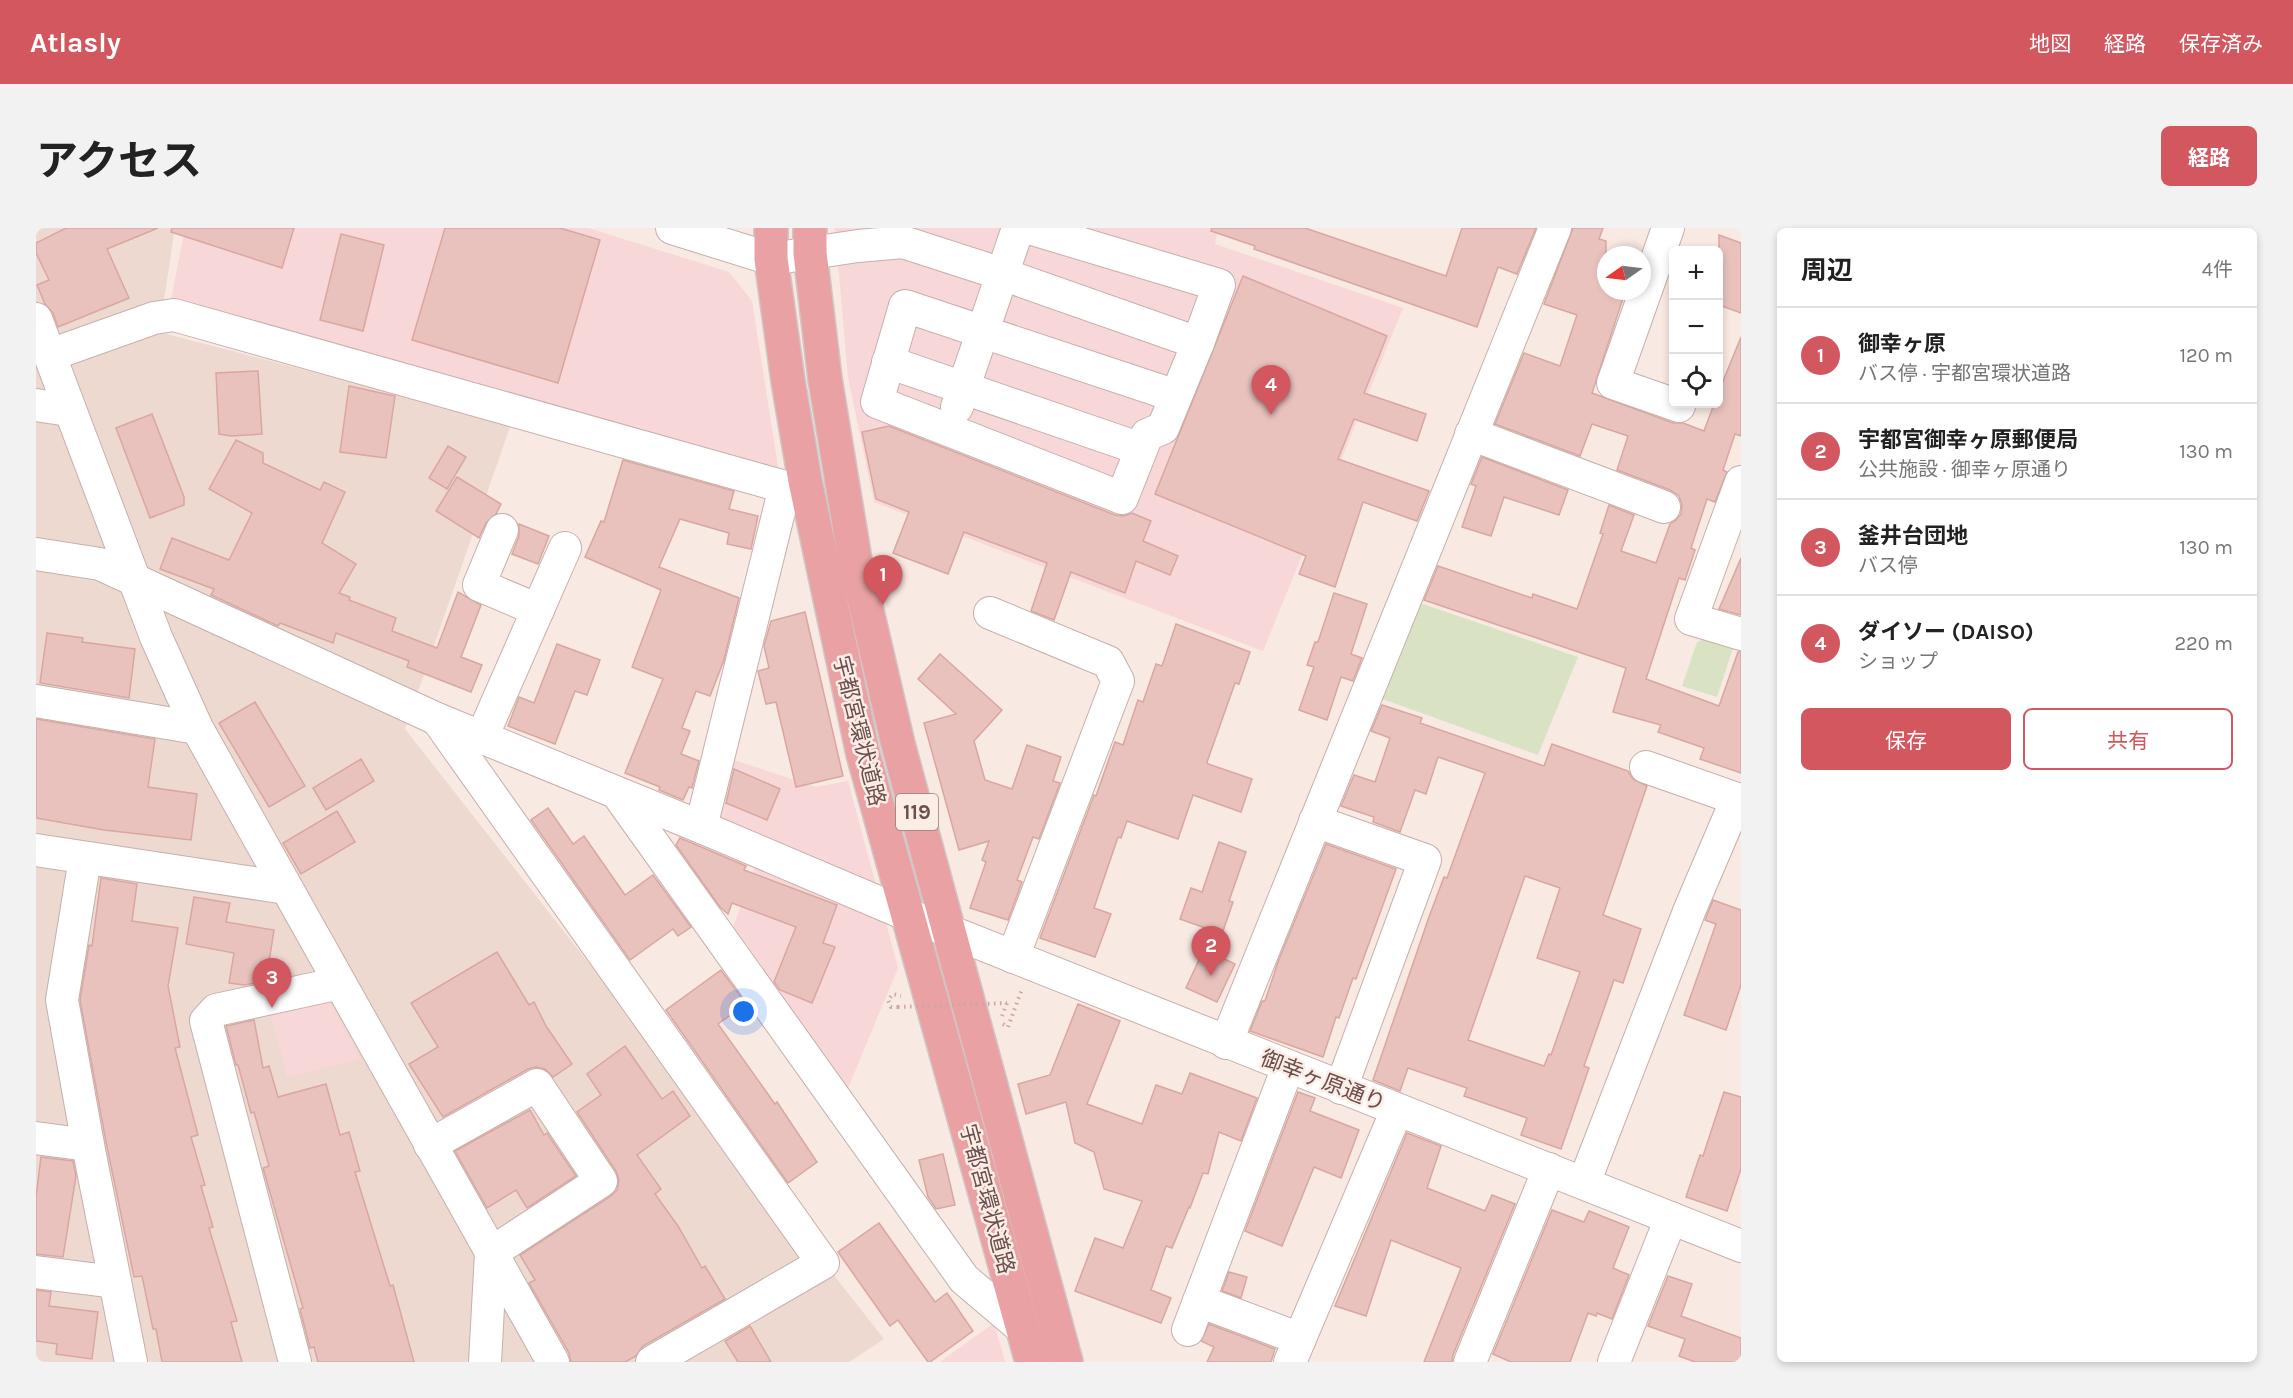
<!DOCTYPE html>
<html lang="ja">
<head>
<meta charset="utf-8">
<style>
  :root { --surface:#fff; --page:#f2f2f2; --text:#222; --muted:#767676; --line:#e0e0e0; --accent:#d2575f }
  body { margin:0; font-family:Karla,"Noto Sans JP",sans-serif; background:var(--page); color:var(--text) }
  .controls { position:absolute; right:18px; top:18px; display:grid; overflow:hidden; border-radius:9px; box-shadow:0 3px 9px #0003 }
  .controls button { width:54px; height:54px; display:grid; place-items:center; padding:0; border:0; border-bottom:2px solid var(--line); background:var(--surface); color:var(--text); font:30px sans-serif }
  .compass { position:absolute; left:1561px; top:18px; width:54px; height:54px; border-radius:50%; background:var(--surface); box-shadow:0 3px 9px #0003; rotate:256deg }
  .you { position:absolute; left:708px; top:784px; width:21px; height:21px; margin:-15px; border:4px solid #fff; border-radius:50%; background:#1a73e8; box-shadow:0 0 0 9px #1a73e833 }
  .badge { display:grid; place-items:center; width:39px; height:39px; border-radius:50%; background:var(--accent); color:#fff; font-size:20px; font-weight:700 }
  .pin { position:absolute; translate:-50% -50px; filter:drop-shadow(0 2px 3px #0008) }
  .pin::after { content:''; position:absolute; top:32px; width:21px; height:18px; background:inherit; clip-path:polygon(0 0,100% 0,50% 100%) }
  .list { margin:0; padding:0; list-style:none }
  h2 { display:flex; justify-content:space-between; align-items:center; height:78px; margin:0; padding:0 24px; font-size:26px }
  h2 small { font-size:20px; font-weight:400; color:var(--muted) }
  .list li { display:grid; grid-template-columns:39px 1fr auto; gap:18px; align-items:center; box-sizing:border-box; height:96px; padding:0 24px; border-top:2px solid var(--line) }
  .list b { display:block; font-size:22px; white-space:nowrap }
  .list p { margin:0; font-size:20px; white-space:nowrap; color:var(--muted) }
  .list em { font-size:20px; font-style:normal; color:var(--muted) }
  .actions { display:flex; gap:12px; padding:18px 24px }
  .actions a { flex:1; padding:14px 0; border:2px solid var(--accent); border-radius:9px; text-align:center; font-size:21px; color:var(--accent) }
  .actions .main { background:var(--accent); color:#fff }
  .icon { flex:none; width:33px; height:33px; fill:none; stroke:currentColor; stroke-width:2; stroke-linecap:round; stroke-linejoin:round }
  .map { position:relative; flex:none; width:1705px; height:1134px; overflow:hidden; border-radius:9px }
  header { display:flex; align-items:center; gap:36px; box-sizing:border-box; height:84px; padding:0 30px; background:var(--accent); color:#fff }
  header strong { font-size:28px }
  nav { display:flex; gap:33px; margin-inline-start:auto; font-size:21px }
  .intro { display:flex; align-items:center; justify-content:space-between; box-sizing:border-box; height:144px; padding:0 36px }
  h1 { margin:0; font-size:42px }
  .button { padding:15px 27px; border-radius:9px; background:var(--accent); color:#fff; font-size:21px; font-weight:700 }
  main { display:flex; gap:36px; padding:0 36px }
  aside { flex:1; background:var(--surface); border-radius:9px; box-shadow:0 3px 9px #0003 }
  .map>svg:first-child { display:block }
  .residential { fill:#eed9d1 }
  .commercial { fill:#f7d7d7 }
  .green { fill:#d9e3c3 }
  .building { fill:#e9c2bd; stroke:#daa6a0; stroke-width:1.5; fill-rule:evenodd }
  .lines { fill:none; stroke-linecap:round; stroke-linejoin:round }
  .minor-casing { stroke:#c7afab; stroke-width:34 }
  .highway-casing { stroke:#d0c6c6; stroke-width:36 }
  .path { stroke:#cda6a1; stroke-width:4; stroke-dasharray:1.5 4.5; stroke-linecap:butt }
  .minor { stroke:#fff; stroke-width:32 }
  .highway { stroke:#eaa1a3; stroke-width:33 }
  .path-bridge { stroke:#cda6a1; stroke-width:4; stroke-dasharray:1.5 4.5; stroke-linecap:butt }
  .labels { text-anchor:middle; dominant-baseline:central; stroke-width:5; stroke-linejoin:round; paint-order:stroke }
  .shield { fill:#fceee7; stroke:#977e7a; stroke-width:1.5 }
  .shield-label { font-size:21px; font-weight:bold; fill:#6c4e4c }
  .street-label { font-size:22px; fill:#6c4e4c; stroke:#fceee7 }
</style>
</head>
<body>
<header>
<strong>Atlasly</strong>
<nav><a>地図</a><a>経路</a><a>保存済み</a></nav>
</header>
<div class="intro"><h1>アクセス</h1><a class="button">経路</a></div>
<main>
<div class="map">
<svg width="1705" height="1134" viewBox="0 0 1705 1134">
  <rect width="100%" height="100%" fill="#f8e9e2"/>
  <path class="residential" d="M0 0H139L123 104 475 196 369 501 848 1111 813 1134H0Z"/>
  <g class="commercial">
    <path d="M149 0H552L693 44 716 73 743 245 134 77Z"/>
    <path d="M799 0H1182L1179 16 1367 80 1227 423 838 274 812 149Z"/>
    <path d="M692 530 780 559 812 553 862 740 809 867 695 705 729 614 675 594Z"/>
    <path d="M293 772 324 831 251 849 235 787Z"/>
    <path d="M958 1095 969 1134H904Z"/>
  </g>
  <g class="green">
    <path d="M1378 373 1542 429 1502 527 1341 469Z"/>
    <path d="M1678 407 1699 414 1681 469 1646 458 1661 414Z"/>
  </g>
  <g class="building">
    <path d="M30 0H122L71 21 93 70 22 99 17 85 9 76 1 57 13 52 0 25V15Z"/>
    <path d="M136 0H258L246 40 135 4Z"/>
    <path d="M409 0H524L564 12 522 155 376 112Z"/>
    <path d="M1176 0H1269L1410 48 1426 0H1500L1481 46 1462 39 1441 99 1218 21 1219 18 1175 3Z"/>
    <path d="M1537 0H1567L1563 11 1570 13V63L1588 67 1556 165 1637 195H1647L1668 203 1678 176H1683V163L1705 109V208L1699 206 1687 242 1691 244 1679 274 1671 271 1655 320 1659 322 1649 352 1643 350 1610 451 1683 478 1702 424H1705V545L1664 531 1668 520 1622 504 1625 497 1577 484 1590 440 1388 372 1402 338 1496 370 1497 366 1541 381 1567 306 1564 305 1573 277 1598 287 1585 323 1620 335 1634 296 1640 292 1645 286 1646 277 1643 268 1634 262 1581 242 1592 208 1556 196 1544 228 1459 196 1488 125 1524 138 1541 87 1508 76Z"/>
    <path d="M305 6 348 17 327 103 284 92Z"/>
    <path d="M1683 7 1705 15V85L1683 77Z"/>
    <path d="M1207 48 1351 108 1328 165 1390 186 1381 213 1318 191 1302 231 1393 263 1381 293 1327 274 1299 359 1263 346 1270 328 1119 266Z"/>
    <path d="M222 143 226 206 195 208 183 206 180 145Z"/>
    <path d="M313 158 359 168 350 230 304 224Z"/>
    <path d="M116 186 148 269V277L114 290 80 200Z"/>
    <path d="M853 198 1079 287 1088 288 1096 285 1115 293 1107 313 1142 328 1134 347 1100 333 1089 365 1035 344 1018 392 995 383 1011 335 928 304 912 346 857 325 873 284 840 271 826 204Z"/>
    <path d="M200 212 227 225V235L284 262 288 254 309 264 286 315 320 336 303 365 314 369 313 372 360 390 356 403 401 420 422 364 445 377 425 429 446 437 435 464 371 439 373 433 300 405 297 415 244 395 242 398 175 367 178 361 124 341 136 310 193 332 216 285 173 261Z"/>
    <path d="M412 218 430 229 411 261 393 250Z"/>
    <path d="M1446 229 1532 262 1523 287 1468 269 1455 308 1426 299 1440 258 1435 256Z"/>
    <path d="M587 232 698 263 693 281 722 288 715 321 691 316 693 305 644 291 623 339 703 370 688 432 674 468 660 463 646 500 654 503 645 526 663 533 656 560 653 559 647 572 623 562 624 559 589 545 627 451 596 439 625 362 549 329 565 293 568 294Z"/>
    <path d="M421 249 465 276 460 286 450 295 443 310 400 283Z"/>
    <path d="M483 296 513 308 502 336 476 326 483 308Z"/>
    <path d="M1705 330V387L1683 381Z"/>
    <path d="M1298 365 1331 376 1315 426 1326 430 1317 453 1305 449 1291 492 1263 482 1278 439 1271 437 1279 414H1282Z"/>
    <path d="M769 384 807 548 760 559 740 474 730 476 722 443 733 440 728 418 735 393Z"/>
    <path d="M1140 396 1214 424 1203 456 1199 455 1171 534 1172 536 1216 551 1205 584 1157 567 1142 611 1091 593 1085 610 1082 609 1058 680 1075 686 1059 729 1004 710 1058 567 1060 568 1079 514 1087 517 1102 472 1107 474 1120 436 1126 438Z"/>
    <path d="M11 405 47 410 46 414 99 421 93 470 4 455Z"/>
    <path d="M521 416 564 432 551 467 539 463 519 516 472 498 483 469 498 475Z"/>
    <path d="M904 426 966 482 938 513 949 552 976 561 991 517 1025 529 1017 553 1024 555 1003 611 997 609 981 652 986 654 972 692 934 680 950 634 946 632 953 613 923 622 888 495 920 486 882 451Z"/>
    <path d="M219 474 269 558 233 579 183 495Z"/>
    <path d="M1346 477 1386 490 1384 495 1508 538 1516 516 1592 543 1597 551 1611 558 1567 687 1605 701 1587 755 1578 752 1548 838 1553 840 1525 921 1485 907 1491 890 1428 868 1431 860 1372 840 1364 863 1337 852 1393 689 1408 649 1411 650 1449 545 1402 529 1390 566 1379 562 1364 604 1337 594 1338 589 1305 578 1318 547 1339 554 1354 510 1335 503ZM1489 648 1524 660 1501 730 1544 744 1515 827 1513 826 1508 838 1432 812Z"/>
    <path d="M0 491 119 511 112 559 161 566 155 612 68 602 0 590Z"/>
    <path d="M325 531 338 553 290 582 277 560Z"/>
    <path d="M698 541 744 561 731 592 690 575Z"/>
    <path d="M512 580 537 616 548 608 589 667 617 647 655 699 642 708 637 701 594 732 495 592Z"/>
    <path d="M301 583 319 614 265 646 247 615Z"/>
    <path d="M644 610 710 638 708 642 801 677 787 715 799 719 776 775 744 762 738 754 760 699 696 675 692 686 684 679 640 617Z"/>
    <path d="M1183 614 1210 624 1193 673 1197 674 1186 706 1144 691 1155 660 1166 664Z"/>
    <path d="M1290 616 1360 641 1320 751 1317 750 1303 790 1300 789 1287 829 1214 803 1226 773H1229L1242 734Z"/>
    <path d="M65 650 101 656 96 693 142 700 132 758 144 819 139 820 162 907 155 909 169 957 165 958 177 999 173 1000 201 1093 195 1094 206 1134H126L120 1101H117L106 1048 98 1049 70 914 44 772 53 717 56 718Z"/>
    <path d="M158 669 194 675 190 694 238 702 230 753 208 757 193 755 198 725 150 716Z"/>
    <path d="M1677 672 1705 682V757L1690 802 1648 787 1680 696 1669 692Z"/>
    <path d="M1168 721 1199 736 1181 774 1150 760Z"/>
    <path d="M461 724 493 777 498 774 510 798 536 836 517 849 509 841 500 839 492 841 407 889 373 836 402 819 375 775Z"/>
    <path d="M685 742 710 776 682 796 739 876 741 874 781 934 752 955 630 782Z"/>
    <path d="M1042 776 1084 793 1051 876 1106 896 1120 857 1146 866 1154 845 1221 870 1205 913 1183 904 1172 946 1167 945 1154 980 1153 979 1136 1020 1130 1018 1115 1062 1135 1070 1125 1095 1039 1063 1059 1010 1087 1020 1106 973 1068 961 1058 924 1039 915 1030 874 990 886 982 856 1014 847Z"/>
    <path d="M218 792 227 840 233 838 242 869 290 856 304 907 313 904 324 943 319 944 354 1058 357 1057 378 1134H282L278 1119 274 1120 264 1081 267 1080 227 940 233 938 218 884 215 885 202 837H200L190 798Z"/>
    <path d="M589 818 626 871 637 863 654 888 601 927 625 961 619 966 642 998 666 1040 669 1038 689 1071 607 1118 600 1128 589 1134H535L533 1125 493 1055 499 1052 484 1027 575 968 581 962 583 952 580 943 541 884 565 867 551 846Z"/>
    <path d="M1262 864 1279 870 1274 883 1323 902 1305 950 1278 939 1246 1018 1209 1003Z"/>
    <path d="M1688 864 1705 869V941L1691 983 1650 969 1664 927 1667 928Z"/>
    <path d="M494 882 508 907 511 905 540 948 491 980 480 962 451 980 419 923Z"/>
    <path d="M1371 905 1405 918 1391 960 1449 983 1456 967 1479 976 1417 1127 1416 1134H1388L1425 1040 1355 1012 1330 1088 1299 1078Z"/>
    <path d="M907 926 919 977 900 981 892 969 883 932Z"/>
    <path d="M5 929 37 933 40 948 27 1029 0 1026V969Z"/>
    <path d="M1516 982 1548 994 1553 983 1593 999 1577 1040 1593 1047 1576 1091 1561 1085 1560 1088 1552 1085 1534 1134H1475L1457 1126Z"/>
    <path d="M843 995 899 1074 911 1065 937 1103 894 1134H892L862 1092 854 1098 802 1024Z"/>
    <path d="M1193 1044 1211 1049 1205 1070 1186 1063Z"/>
    <path d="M1632 1048 1656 1056 1645 1088 1705 1110V1134H1659L1643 1128 1649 1111 1612 1098Z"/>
    <path d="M0 1062 15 1064 13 1078 62 1084 56 1131 20 1126 21 1116 0 1113Z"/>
    <path d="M1173 1096 1239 1121 1235 1134H1171L1178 1119 1165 1113Z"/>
    <path d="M714 1098 735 1134H702L689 1113Z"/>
  </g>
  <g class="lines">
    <defs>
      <g id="minor">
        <path d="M636 0 735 31 822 18 867 14 966 46 1162 115 1127 200 1111 207 1086 270 841 174 869 78 1140 168"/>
        <path d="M993 0 1183 57 1162 115"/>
        <path d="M1632 0 1577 155 1643 178"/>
        <path d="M0 91 120 409 161 500 304 755 180 782 170 793 259 1134"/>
        <path d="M14 127 118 90 138 87 749 259 665 599"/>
        <path d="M852 134 1105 221"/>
        <path d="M0 177 33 182"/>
        <path d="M921 179 982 0"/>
        <path d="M1435 206 1628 279"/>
        <path d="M1705 254 1655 391 1705 406"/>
        <path d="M466 302 443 357 502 382"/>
        <path d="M0 326 64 336 401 491 665 599 870 686 1705 1018"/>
        <path d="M954 385 1072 434 1082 453 977 729"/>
        <path d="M0 473 161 500"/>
        <path d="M401 491 787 1035 616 1134"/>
        <path d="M446 509 529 320"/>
        <path d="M581 565 928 1051 987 1101"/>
        <path d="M1279 593 1389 632 1305 860"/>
        <path d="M0 622 250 660"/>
        <path d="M49 630 26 772 52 917 95 1134"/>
        <path d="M304 755 517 1134"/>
        <path d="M1190 815 1519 0"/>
        <path d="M0 910 52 917"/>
        <path d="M394 917 501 857 565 953 455 1025 449 1134"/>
        <path d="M1548 955 1654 681 1701 571 1610 539"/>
        <path d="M0 1044 79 1054"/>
        <path d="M1163 1073 1264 1111"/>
        <path d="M1152 1102 1252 839"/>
        <path d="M1254 1134 1361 882"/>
        <path d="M1434 1134 1513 941"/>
        <path d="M1578 1134 1635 990"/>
      </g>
      <g id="highway">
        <path d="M735 0V31L752 153 769 253 827 526 996 1134"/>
        <path d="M774 0V25L789 151 819 332 862 516 1030 1134"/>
      </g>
    </defs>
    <use href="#minor" class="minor-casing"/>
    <use href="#highway" class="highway-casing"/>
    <g class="path">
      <path d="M862 779H855L852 772 857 766 865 768"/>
      <path d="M966 788 971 775"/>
      <path d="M967 796 972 799 986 761"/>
    </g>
    <use href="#minor" class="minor"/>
    <use href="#highway" class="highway"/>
    <path class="path-bridge" d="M862 779 971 775"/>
  </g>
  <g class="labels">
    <rect class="shield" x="860" y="566" width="42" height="36" rx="4.5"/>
    <g class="shield-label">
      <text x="881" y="584">119</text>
    </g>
    <g class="street-label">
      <text transform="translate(823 503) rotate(76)">宇都宮環状道路</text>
      <text transform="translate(1287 853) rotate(21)">御幸ヶ原通り</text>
      <text transform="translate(951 971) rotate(75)">宇都宮環状道路</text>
    </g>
  </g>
</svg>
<div class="controls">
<button>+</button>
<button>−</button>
<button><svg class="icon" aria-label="locate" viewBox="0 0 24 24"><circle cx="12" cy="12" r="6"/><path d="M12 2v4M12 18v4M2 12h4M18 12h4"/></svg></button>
</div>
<svg class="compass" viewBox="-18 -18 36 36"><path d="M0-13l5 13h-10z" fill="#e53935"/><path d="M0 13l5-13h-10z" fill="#767676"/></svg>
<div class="you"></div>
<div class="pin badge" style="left:847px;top:377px">1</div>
<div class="pin badge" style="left:1175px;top:748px">2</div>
<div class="pin badge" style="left:236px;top:780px">3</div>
<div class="pin badge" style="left:1235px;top:187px">4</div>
</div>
<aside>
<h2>周辺<small>4件</small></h2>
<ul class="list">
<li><span class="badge">1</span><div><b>御幸ヶ原</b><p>バス停 · 宇都宮環状道路</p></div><em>120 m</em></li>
<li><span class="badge">2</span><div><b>宇都宮御幸ヶ原郵便局</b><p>公共施設 · 御幸ヶ原通り</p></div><em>130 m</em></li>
<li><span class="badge">3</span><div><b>釜井台団地</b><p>バス停</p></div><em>130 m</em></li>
<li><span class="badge">4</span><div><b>ダイソー (DAISO)</b><p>ショップ</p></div><em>220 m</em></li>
</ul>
<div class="actions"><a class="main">保存</a><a>共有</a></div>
</aside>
</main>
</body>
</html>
